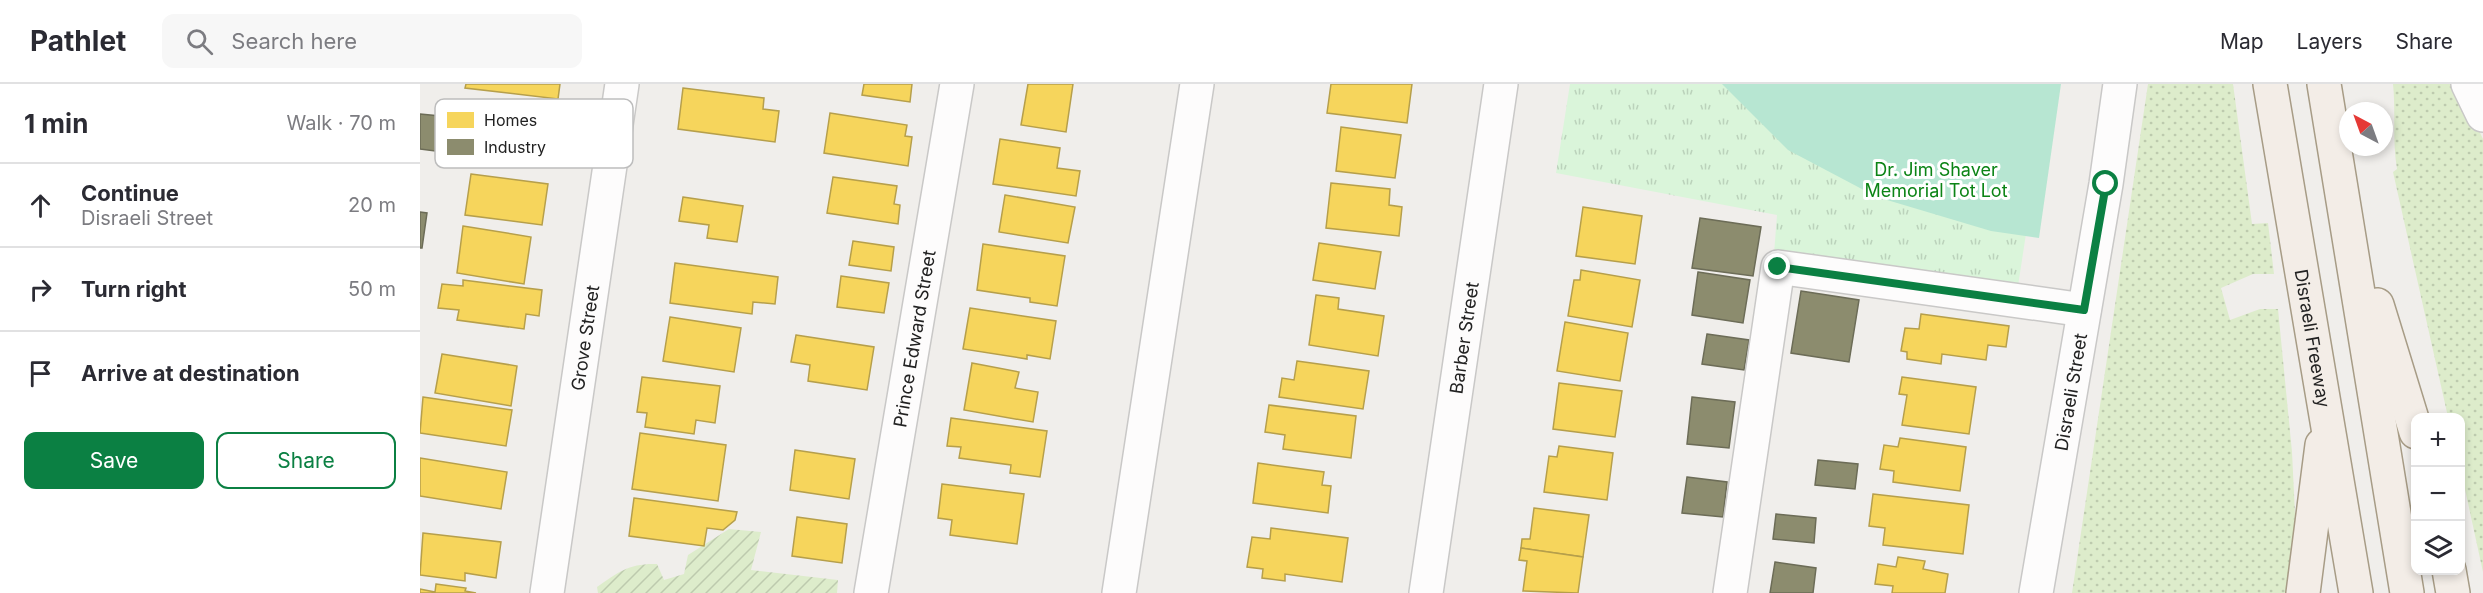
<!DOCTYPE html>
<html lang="en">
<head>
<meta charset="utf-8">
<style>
  :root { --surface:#fff; --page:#f7f7f7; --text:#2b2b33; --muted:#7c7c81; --line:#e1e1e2; --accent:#0b8043 }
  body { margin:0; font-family:Inter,sans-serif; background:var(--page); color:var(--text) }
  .controls { position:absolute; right:18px; bottom:18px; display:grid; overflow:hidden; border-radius:12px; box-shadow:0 3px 9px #0003 }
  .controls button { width:54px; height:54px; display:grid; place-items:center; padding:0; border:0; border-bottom:2px solid var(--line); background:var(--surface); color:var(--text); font:30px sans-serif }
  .compass { position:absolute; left:1919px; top:18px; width:54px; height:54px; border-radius:50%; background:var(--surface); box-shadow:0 3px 9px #0003; rotate:319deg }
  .stop { position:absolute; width:18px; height:18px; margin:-14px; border:4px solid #0b8043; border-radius:50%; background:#fff }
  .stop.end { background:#0b8043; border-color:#fff; box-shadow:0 2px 6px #0008 }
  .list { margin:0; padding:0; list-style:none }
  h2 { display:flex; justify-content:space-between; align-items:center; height:78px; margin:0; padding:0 24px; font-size:26px }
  h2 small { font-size:20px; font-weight:400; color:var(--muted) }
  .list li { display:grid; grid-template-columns:39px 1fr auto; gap:18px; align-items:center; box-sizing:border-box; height:84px; padding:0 24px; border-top:2px solid var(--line) }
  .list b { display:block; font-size:22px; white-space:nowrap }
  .list p { margin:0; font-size:20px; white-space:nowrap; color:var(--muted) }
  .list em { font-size:20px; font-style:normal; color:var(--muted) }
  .actions { display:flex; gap:12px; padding:18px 24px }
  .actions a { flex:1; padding:14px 0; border:2px solid var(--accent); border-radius:12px; text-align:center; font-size:21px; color:var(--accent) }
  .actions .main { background:var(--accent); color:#fff }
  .icon { flex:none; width:33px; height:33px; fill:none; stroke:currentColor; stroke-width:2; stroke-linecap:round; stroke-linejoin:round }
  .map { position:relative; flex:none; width:2063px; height:509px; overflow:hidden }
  header { display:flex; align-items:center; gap:36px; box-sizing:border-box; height:84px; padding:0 30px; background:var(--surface); border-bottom:2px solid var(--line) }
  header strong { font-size:28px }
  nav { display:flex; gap:33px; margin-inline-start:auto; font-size:21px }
  .search { width:420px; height:54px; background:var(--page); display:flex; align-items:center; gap:15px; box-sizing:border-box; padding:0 21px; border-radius:12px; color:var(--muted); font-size:22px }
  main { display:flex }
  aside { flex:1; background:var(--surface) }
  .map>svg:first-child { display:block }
  .grass { fill:url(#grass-dots) }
  .park { fill:url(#park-tufts) }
  .garden { fill:url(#garden-furrows) }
  .pitch { fill:#b7e6d2 }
  .homes { fill:#f6d55c; stroke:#b69f4b; stroke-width:1.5 }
  .industry { fill:#8c8c6e; stroke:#6c6c57; stroke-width:1.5 }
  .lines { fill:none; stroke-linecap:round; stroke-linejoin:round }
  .minor-casing { stroke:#c9c8c7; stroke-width:36 }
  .major-casing { stroke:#a79c86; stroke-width:36 }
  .minor { stroke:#fdfcfc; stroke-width:33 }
  .major { stroke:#f3ede7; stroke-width:33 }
  .route { stroke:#0b8043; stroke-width:8 }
  .labels { text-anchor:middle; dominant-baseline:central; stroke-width:6; stroke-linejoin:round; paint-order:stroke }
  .park-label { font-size:18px; fill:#0c8416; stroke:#fff }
  .street-label { font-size:18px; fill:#222; stroke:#fff }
  .key { fill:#fff; stroke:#bdbdbd; stroke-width:1.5 }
  .key-label { font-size:16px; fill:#222 }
</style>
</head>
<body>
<header>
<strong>Pathlet</strong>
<div class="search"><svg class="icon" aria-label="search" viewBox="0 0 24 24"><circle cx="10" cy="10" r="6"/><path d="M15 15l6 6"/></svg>Search here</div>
<nav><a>Map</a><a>Layers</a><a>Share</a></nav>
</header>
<main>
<aside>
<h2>1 min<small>Walk · 70 m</small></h2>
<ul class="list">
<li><svg class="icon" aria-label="ahead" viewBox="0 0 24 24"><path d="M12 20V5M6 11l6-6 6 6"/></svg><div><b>Continue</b><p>Disraeli Street</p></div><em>20 m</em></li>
<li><svg class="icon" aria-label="right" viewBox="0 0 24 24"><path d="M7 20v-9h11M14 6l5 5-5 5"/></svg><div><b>Turn right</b></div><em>50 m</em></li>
<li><svg class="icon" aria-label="arrive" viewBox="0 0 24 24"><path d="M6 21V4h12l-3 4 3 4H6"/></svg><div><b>Arrive at destination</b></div></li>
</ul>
<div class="actions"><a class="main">Save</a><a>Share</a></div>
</aside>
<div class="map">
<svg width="2063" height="509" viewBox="0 0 2063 509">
  <defs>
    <pattern id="grass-dots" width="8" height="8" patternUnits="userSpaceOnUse" patternTransform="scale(1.5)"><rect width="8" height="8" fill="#ddeccb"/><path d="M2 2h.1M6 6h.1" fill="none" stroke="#bdcaae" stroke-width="1.8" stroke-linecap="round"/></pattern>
    <pattern id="park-tufts" width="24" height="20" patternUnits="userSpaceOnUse" patternTransform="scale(1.5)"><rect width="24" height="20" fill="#daf5da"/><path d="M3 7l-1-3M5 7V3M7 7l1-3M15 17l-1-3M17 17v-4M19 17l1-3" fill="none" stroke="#bbd2bb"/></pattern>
    <pattern id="garden-furrows" width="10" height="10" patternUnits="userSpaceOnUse" patternTransform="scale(1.5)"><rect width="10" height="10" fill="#ddeccb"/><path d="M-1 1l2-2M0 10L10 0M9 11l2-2" fill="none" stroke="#bdcaae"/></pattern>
  </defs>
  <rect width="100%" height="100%" fill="#f0eeeb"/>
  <g class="grass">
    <path d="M1728 0H1813L1832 140 1848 139 1854 190H1833L1801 204 1810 236 1840 225H1858L1872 368 1875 430 1869 509H1652Z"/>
    <path d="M1973 0H2036L2063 55V488L2041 387 2040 334 2028 333 1973 88 1977 85C1972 56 1976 29 1973 0Z"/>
  </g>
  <path class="park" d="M1150 0H1629L1598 202 1354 170 1357 131 1136 89Z"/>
  <path class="garden" d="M309 445 341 448 331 486 418 496 417 509H178L177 503C198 488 210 479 237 480L244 496 264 490 268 471Z"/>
  <path class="pitch" d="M1302 0H1641L1619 154 1571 147 1457 113 1368 66Z"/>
  <g class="homes">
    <path d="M46 0H140L138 15 45 4Z"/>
    <path d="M444 0H492L490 18 442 11Z"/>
    <path d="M608 0H653L646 48 601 41Z"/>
    <path d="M911 0H992L987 39 907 29Z"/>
    <path d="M263 4 344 14 343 25 359 27 355 58 258 45Z"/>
    <path d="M410 29 487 41 485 52 492 53 488 82 404 69Z"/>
    <path d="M921 43 981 51 975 94 916 87Z"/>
    <path d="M580 55 640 64 637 84 660 87 656 112 573 100Z"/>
    <path d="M51 90 128 100 122 141 45 131Z"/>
    <path d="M413 93 477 102 474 120 480 121 478 140 407 129Z"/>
    <path d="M911 99 970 105 969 121 982 123 979 152 906 144Z"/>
    <path d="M585 111 655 123 648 159 579 148Z"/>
    <path d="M263 113 323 122 317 158 287 154 289 141 259 137Z"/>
    <path d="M1163 123 1222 132 1215 180 1156 172Z"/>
    <path d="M43 142 111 153 104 200 37 189Z"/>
    <path d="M433 157 474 163 471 187 429 181Z"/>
    <path d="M899 159 961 168 955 205 893 196Z"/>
    <path d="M563 160 645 172 637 222 610 218V214L557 206Z"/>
    <path d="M255 179 358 193 355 220 333 218 332 230 250 219Z"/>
    <path d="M1161 186 1220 196 1212 243 1148 232 1154 196H1160Z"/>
    <path d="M421 192 469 199 464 229 417 223Z"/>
    <path d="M43 196 122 206 119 232 106 230 104 245 37 236 39 226 18 224 22 200 43 202Z"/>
    <path d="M896 211 919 214 918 225 964 232 958 272 889 261Z"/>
    <path d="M550 224 636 237 630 275 607 271V275L543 265Z"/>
    <path d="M1501 230 1589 242 1586 263 1568 261 1566 276 1522 270 1521 280 1487 275V268L1481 267 1485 244 1499 245Z"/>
    <path d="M250 233 321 244 314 288 243 277Z"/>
    <path d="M1145 238 1208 249 1200 297 1137 287Z"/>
    <path d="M376 251 454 263 447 306 388 297 390 281 371 278Z"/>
    <path d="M22 270 97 282 91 322 15 309Z"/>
    <path d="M877 277 949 287 943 325 859 313 862 294 874 296Z"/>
    <path d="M552 279 599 288 595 304 618 308 613 338 544 326Z"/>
    <path d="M222 293 300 302 295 339 276 336 274 350 225 343 227 329 217 328Z"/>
    <path d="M1482 293 1556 303 1549 350 1482 341 1487 311 1479 310Z"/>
    <path d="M1139 299 1202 307 1195 353 1133 345Z"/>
    <path d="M3 313 92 326 86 362 0 349Z"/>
    <path d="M849 321 936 332 931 374 863 365 865 351 845 348Z"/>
    <path d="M531 334 627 347 620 393 590 389 591 381 539 374 541 363 527 362Z"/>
    <path d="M220 349 306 361 298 417 212 405Z"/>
    <path d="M1480 354 1546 363 1540 407 1473 398 1474 387 1460 385 1464 361 1478 363Z"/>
    <path d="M1139 362 1193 369 1187 416 1124 408 1129 372 1137 373Z"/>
    <path d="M375 366 435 375 429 415 370 406Z"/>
    <path d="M0 374 87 388 81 425 0 412Z"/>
    <path d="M838 379 904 388 902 401 911 402 908 429 833 419Z"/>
    <path d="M522 400 604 410 597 460 530 451 532 436 518 434Z"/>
    <path d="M1453 410 1549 421 1543 470 1463 461 1465 444 1449 442Z"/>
    <path d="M214 414 317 428 315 436 303 446 287 444 284 462 209 452Z"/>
    <path d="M1114 424 1169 431 1163 473 1101 464 1102 455H1110Z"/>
    <path d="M377 433 427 440 422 479 372 472Z"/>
    <path d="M851 444 928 454 922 498 865 490V497L842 494 843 485 827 483 832 453 850 455Z"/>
    <path d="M3 449 81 458 76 494 45 489V497L0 491Z"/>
    <path d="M1101 464 1163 473 1158 509 1103 507 1107 477 1099 476Z"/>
    <path d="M1478 473 1505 477 1503 485 1528 490 1525 509H1472L1473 502 1455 500 1458 480 1476 483Z"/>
    <path d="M16 500 46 504 45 507 56 509H0V505L15 508Z"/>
  </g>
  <g class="industry">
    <path d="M0 30 20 32 15 67 0 65Z"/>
    <path d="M0 128 7 129 2 164H0Z"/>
    <path d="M1280 134 1341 143 1333 192 1272 184Z"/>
    <path d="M1278 188 1330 196 1323 239 1272 231Z"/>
    <path d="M1381 207 1439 216 1429 278 1371 269Z"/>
    <path d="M1287 250 1329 256 1324 286 1282 280Z"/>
    <path d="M1272 313 1315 318 1309 364 1267 360Z"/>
    <path d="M1398 376 1438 380 1435 405 1395 401Z"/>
    <path d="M1267 393 1307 398 1303 433 1262 429Z"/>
    <path d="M1356 430 1396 434 1394 459 1353 455Z"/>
    <path d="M1355 478 1396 484 1393 509H1350Z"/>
  </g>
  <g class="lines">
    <defs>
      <g id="minor">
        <path d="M2048 0 2063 31"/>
        <path id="s1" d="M127 509 202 0"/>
        <path id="s2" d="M451 509 537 0"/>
        <path d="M699 509 777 0"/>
        <path id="s3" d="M1006 509 1081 0"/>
        <path d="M1310 509 1358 183 1664 226"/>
        <path id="s4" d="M1616 509 1686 100 1700 0"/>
      </g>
      <g id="major">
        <path id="s5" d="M1850 0 1936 509"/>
        <path d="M1904 0 1987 509"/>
        <path d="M1957 221 1996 348"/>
        <path d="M2029 486 2033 509"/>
        <path d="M1883 509 1902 361"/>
      </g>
    </defs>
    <use href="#minor" class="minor-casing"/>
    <use href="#major" class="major-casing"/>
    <use href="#minor" class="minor"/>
    <use href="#major" class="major"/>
  </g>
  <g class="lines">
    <path class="route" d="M1358 183 1664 226 1686 100"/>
  </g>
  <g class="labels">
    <g class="park-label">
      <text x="1516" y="85">Dr. Jim Shaver<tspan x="1516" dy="21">Memorial Tot Lot</tspan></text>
    </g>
    <g class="street-label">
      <text stroke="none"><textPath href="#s1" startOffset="258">Grove Street</textPath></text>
      <text stroke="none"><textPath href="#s3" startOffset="258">Barber Street</textPath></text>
      <text stroke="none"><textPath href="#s5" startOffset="258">Disraeli Freeway</textPath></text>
      <text stroke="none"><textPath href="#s2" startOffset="258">Prince Edward Street</textPath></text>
      <text stroke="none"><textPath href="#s4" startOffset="204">Disraeli Street</textPath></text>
    </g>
  </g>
  <rect x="15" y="15" width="198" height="69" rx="9" class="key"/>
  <rect x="27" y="28" width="27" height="16" fill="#f6d55c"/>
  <rect x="27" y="55" width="27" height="16" fill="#8c8c6e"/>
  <g class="key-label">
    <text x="64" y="42">Homes</text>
    <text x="64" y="69">Industry</text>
  </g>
</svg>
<div class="controls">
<button>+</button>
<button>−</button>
<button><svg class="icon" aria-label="layers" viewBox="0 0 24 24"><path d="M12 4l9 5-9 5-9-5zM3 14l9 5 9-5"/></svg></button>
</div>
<svg class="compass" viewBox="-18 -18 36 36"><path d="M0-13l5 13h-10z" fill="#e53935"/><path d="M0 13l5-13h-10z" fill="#7c7c81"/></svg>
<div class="stop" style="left:1686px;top:100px"></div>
<div class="stop end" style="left:1358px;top:183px"></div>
</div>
</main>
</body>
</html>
